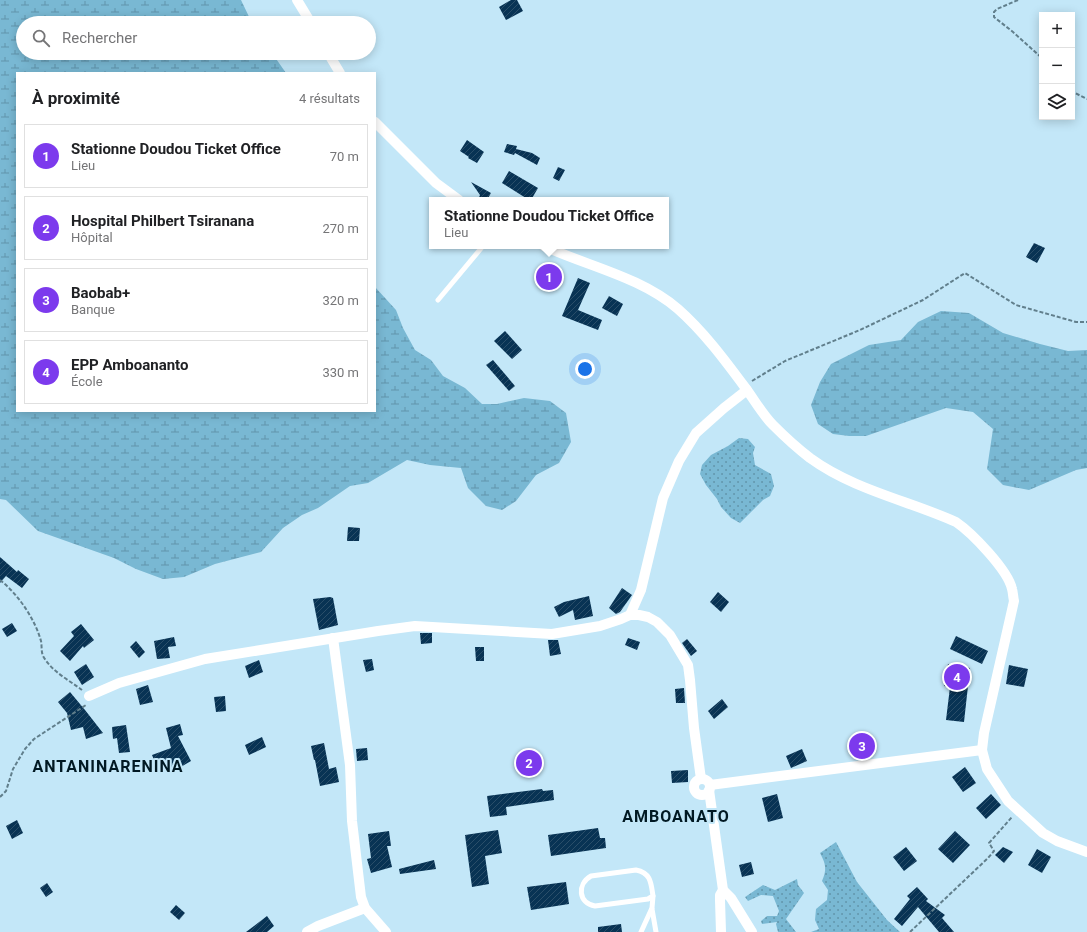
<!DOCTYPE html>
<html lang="fr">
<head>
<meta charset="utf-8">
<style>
  :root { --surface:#fff; --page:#f2f2f2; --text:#202124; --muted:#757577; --line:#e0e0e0; --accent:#7c3aed }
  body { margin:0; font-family:Roboto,sans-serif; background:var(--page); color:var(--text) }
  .controls { position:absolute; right:12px; top:12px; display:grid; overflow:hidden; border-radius:0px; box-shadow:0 2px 10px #0003 }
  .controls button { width:36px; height:36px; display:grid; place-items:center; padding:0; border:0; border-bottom:1px solid var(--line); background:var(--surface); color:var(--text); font:20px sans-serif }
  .you { position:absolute; left:585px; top:369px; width:14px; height:14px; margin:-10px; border:3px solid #fff; border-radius:50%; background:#1a73e8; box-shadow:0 0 0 6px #1a73e833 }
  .badge { display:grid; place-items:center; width:26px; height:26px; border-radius:50%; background:var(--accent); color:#fff; font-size:13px; font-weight:700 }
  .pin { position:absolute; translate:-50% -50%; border:2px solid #fff; box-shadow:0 1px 4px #0006 }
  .popup { position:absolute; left:429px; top:197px; width:240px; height:52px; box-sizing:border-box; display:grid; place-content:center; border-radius:0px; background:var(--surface); filter:drop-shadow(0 1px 3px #0005); font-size:13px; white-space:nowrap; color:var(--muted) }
  .popup b { font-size:15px; color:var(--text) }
  .popup::after { content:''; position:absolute; left:50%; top:100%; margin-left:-8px; border:8px solid transparent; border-top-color:var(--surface) }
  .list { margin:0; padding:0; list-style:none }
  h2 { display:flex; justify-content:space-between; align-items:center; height:52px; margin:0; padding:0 16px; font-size:17px }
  h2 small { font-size:13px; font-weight:400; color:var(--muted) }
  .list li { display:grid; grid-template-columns:26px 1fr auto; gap:12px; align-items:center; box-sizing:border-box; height:64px; margin:0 8px 8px; padding:0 8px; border:1px solid var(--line); border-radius:0px }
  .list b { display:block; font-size:15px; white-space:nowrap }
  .list p { margin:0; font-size:13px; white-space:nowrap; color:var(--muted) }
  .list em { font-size:13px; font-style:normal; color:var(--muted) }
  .icon { flex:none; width:22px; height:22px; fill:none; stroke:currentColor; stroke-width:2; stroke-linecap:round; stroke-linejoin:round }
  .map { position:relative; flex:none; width:1087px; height:932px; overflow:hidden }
  .search { position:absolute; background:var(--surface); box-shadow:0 2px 10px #0003; left:16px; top:16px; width:360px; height:44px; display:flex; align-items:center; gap:10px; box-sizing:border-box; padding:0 14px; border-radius:22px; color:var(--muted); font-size:15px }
  .panel { position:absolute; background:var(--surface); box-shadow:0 2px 10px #0003; left:16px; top:72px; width:360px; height:340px; border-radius:0px }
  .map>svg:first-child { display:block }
  .green { fill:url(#green-dots) }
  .wetland { fill:url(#wetland-marsh) }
  .building { fill:url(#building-hatch) }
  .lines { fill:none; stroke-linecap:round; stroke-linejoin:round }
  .path { stroke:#617f8c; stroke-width:2; stroke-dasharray:4 2; stroke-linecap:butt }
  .lane { stroke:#fff; stroke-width:5 }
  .street { stroke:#fff; stroke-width:10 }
  .labels { text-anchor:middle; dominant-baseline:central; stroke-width:4; stroke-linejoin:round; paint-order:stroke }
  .district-label { font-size:16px; font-weight:bold; letter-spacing:1px; fill:#011923; stroke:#c3e7f8 }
</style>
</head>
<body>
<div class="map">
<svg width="1087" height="932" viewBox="0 0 1087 932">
  <defs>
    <pattern id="green-dots" width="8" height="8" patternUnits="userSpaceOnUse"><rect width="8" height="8" fill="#79b8d3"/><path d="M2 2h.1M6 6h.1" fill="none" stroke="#6195ab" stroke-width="1.8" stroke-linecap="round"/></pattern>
    <pattern id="wetland-marsh" width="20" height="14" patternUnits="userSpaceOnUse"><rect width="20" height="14" fill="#79b8d3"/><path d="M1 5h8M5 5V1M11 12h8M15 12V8" fill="none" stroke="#6195ab"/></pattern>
    <pattern id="building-hatch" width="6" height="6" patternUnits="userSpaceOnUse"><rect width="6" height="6" fill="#083354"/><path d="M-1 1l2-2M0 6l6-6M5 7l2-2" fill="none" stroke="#2a4e69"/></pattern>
  </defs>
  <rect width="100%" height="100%" fill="#c3e7f8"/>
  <g class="green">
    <path d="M739 438 748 439 755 447 753 453 755 465 771 474 774 486 770 496 763 500 740 523 731 518 721 507 717 499 706 485 700 474 702 465 711 455 728 446Z"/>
    <path d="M836 842 857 882 887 920 900 932H811L819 929 815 920 816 909 827 900 828 890 822 881C827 870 826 864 820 853Z"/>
    <path d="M797 879 798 885 804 893 786 919 796 932H778L776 924 777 922 762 924 761 921 767 916H777L779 911 773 896 761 895 748 901 745 897 763 885 775 890Z"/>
  </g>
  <g class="wetland">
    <path d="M0 0H241L252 23H23V53H272L286 73H17V411H375V287L396 310 403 328 415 350 431 360 443 376 465 388 482 404H497L524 398 550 401 566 413 571 442 559 463 536 475 516 501 502 510 486 506 468 488 461 468 430 465 407 460 368 483 350 486 318 508 302 515 283 528 261 552 215 564 184 577 163 579 136 569 114 558 38 531 6 500 0 499Z"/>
    <path d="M941 311 969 313 1003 333 1040 344 1068 351 1087 350V468L1076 470 1029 490 1003 485 987 469 993 429 973 412 946 408 866 436H849L833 434 818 424 811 405 820 382 831 364 869 345 901 340 918 322Z"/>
  </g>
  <g class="building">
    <path d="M511 0H517L523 11 506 20 499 7Z"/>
    <path d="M467 140 484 152 477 163 468 158 469 157 460 151Z"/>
    <path d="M507 144 517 146 516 149 532 153 540 158 537 165 515 153 514 155 504 152Z"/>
    <path d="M558 167 565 170 559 181 553 178Z"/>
    <path d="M509 171 538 188 531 200H529L502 183Z"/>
    <path d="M471 182 491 193 487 200H478L480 195Z"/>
    <path d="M1034 243 1045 248 1037 263 1026 257Z"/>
    <path d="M542 264 563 272 556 290 535 282Z"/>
    <path d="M578 278 590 283 578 310 602 320 598 330 562 316Z"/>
    <path d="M609 296 623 304 617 316 602 308Z"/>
    <path d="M505 331 522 350 512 359 494 341Z"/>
    <path d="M493 360 515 386 509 391 486 365Z"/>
    <path d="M348 527 360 528 359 541H347Z"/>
    <path d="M0 557 17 572 18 570 29 579 22 588 6 576 0 583Z"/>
    <path d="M622 588 632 595 620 612 616 614 609 608Z"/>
    <path d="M718 592 729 602 721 612 710 602Z"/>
    <path d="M589 596 593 616 575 620 573 610 559 617 554 607 564 602Z"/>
    <path d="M330 597 333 598 338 625 319 630 313 599Z"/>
    <path d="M12 623 17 631 7 637 2 629Z"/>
    <path d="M81 624 94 640 84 648 83 646 70 661 60 651 74 636 71 632Z"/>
    <path d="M420 633H432V643L421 644Z"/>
    <path d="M956 636 988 651 982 664 950 649Z"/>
    <path d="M174 637 176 646 168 647 170 658 157 659 154 641Z"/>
    <path d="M628 638 640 642 637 650 625 645Z"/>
    <path d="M687 639 697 651 691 656 682 643Z"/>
    <path d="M548 640H558L561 654 550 656Z"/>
    <path d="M136 641 145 652 139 658 130 647Z"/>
    <path d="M475 647H484V661H476Z"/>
    <path d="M372 659 374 670 366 672 363 660Z"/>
    <path d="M259 660 263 672 249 678 245 666Z"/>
    <path d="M86 664 94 677 82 685 74 672Z"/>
    <path d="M948 664 970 668 964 722 946 720 950 687 944 686Z"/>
    <path d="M1009 665 1028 669 1024 687 1006 684Z"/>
    <path d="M148 685 153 702 140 705 136 689Z"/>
    <path d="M684 688 685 703H676L675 689Z"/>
    <path d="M70 692 85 710 103 733 86 739 83 727 71 730 67 713 58 702Z"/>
    <path d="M225 696 226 711 216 712 214 697Z"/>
    <path d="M722 699 728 707 714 719 708 711Z"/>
    <path d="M180 724 183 735 178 736 191 761 179 768 177 765 159 772 152 755 171 748 166 728Z"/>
    <path d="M126 725 130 752 119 753 117 738 113 739 112 727Z"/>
    <path d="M262 737 266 747 249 755 245 745Z"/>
    <path d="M324 743 329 769 336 767 339 782 320 786 315 760H314L311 746Z"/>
    <path d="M367 748 368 760 357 761 356 749Z"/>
    <path d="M802 749 807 761 791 768 786 756Z"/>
    <path d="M965 767 976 783 963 792 952 777Z"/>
    <path d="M688 770V782L672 783 671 771Z"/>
    <path d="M542 789 543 791 553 790 554 800 506 807 507 815 490 817 487 796Z"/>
    <path d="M777 794 783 818 768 822 762 798Z"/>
    <path d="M991 794 1001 805 986 819 976 808Z"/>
    <path d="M17 820 23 833 12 839 6 826Z"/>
    <path d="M598 828 600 838H605L606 848 551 856 548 835Z"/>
    <path d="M498 830 502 853 485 856 489 884 472 887 465 835Z"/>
    <path d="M389 831 391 846H387L392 867 371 873 367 859 371 858 368 834Z"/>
    <path d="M955 831 970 845 953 863 938 849Z"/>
    <path d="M906 847 917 861 904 871 893 857Z"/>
    <path d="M1003 847 1013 852 1004 863 995 855Z"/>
    <path d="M1037 849 1051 857 1042 873 1028 865Z"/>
    <path d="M434 860 436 869 400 874 399 869Z"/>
    <path d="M751 862 754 874 742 877 739 865Z"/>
    <path d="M566 882 569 904 531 910 527 887Z"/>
    <path d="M47 883 53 892 46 897 40 888Z"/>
    <path d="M917 887 928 899 926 901 945 915 942 918 954 932H939L918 907 902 926 894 919 910 899 907 896Z"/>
    <path d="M176 905 185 913 179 920 170 912Z"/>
    <path d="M267 916 274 926 267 932H246Z"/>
    <path d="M621 924 622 932H598V927Z"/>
  </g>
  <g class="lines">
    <g class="path">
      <path d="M1018 0 997 9 994 12V17L1013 32 1042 58"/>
      <path d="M1072 89 1075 93 1087 99"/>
      <path d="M752 381 785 361 860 330 923 300 965 273 1016 305 1076 322H1087"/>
      <path d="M0 580C18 594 35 619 41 641 42 646 41 651 43 656 52 672 69 680 82 690"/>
      <path d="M0 797 6 791 13 769 25 749 34 739 86 705"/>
      <path d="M910 932 988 858 994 851 989 843 1012 817"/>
    </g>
    <g class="lane">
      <path d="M438 300 483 246"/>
      <path d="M636 870C651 873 651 883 653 896L648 899 595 906C578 903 577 884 591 876Z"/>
      <path d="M652 909 656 932"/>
      <path d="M641 932 652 908 653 896"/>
    </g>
    <g class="street">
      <path d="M297 0 311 23"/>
      <path d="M328 53 340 73"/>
      <path d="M375 122 436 183 459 200"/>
      <path d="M544 246C587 266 641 277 678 309 703 331 724 359 744 386 754 399 762 414 773 425 784 436 797 448 810 458 854 490 907 500 956 522 972 533 1008 570 1012 589 1013 592 1013 597 1014 601L984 733 982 750 987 769 1008 801 1043 833 1057 841 1087 852"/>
      <path d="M630 615 641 590 663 498 679 461 696 433 724 408 747 390"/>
      <path d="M333 638 350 765 352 821 361 897 365 908 386 932"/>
      <path d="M89 696 119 683 205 659 378 631 415 626 552 634 600 626 621 619 630 615H639L648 617 657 622 670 635 688 665 690 680 694 728 701 779"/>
      <circle cx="702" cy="787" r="8"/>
      <path d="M710 785 982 750"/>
      <path d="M709 790 723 890 731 898 752 932"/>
      <path d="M307 932 318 926 365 908"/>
      <path d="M721 932 720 900V895L723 890"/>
    </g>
  </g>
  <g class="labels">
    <g class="district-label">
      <text x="108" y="766">ANTANINARENINA</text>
      <text x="676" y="816">AMBOANATO</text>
    </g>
  </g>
</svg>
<div class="controls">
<button>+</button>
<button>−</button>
<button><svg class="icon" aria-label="layers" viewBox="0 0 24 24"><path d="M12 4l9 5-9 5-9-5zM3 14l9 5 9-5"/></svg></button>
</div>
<div class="you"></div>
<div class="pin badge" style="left:549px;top:277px">1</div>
<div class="popup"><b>Stationne Doudou Ticket Office</b>Lieu</div>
<div class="pin badge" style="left:529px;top:763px">2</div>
<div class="pin badge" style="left:862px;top:746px">3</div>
<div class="pin badge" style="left:957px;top:677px">4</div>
<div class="search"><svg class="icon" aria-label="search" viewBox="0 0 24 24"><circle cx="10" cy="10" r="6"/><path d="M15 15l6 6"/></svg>Rechercher</div>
<section class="panel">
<h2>À proximité<small>4 résultats</small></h2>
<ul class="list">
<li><span class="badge">1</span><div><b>Stationne Doudou Ticket Office</b><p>Lieu</p></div><em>70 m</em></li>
<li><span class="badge">2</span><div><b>Hospital Philbert Tsiranana</b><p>Hôpital</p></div><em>270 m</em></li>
<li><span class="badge">3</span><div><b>Baobab+</b><p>Banque</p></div><em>320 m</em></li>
<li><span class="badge">4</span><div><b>EPP Amboananto</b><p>École</p></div><em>330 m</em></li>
</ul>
</section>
</div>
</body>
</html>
